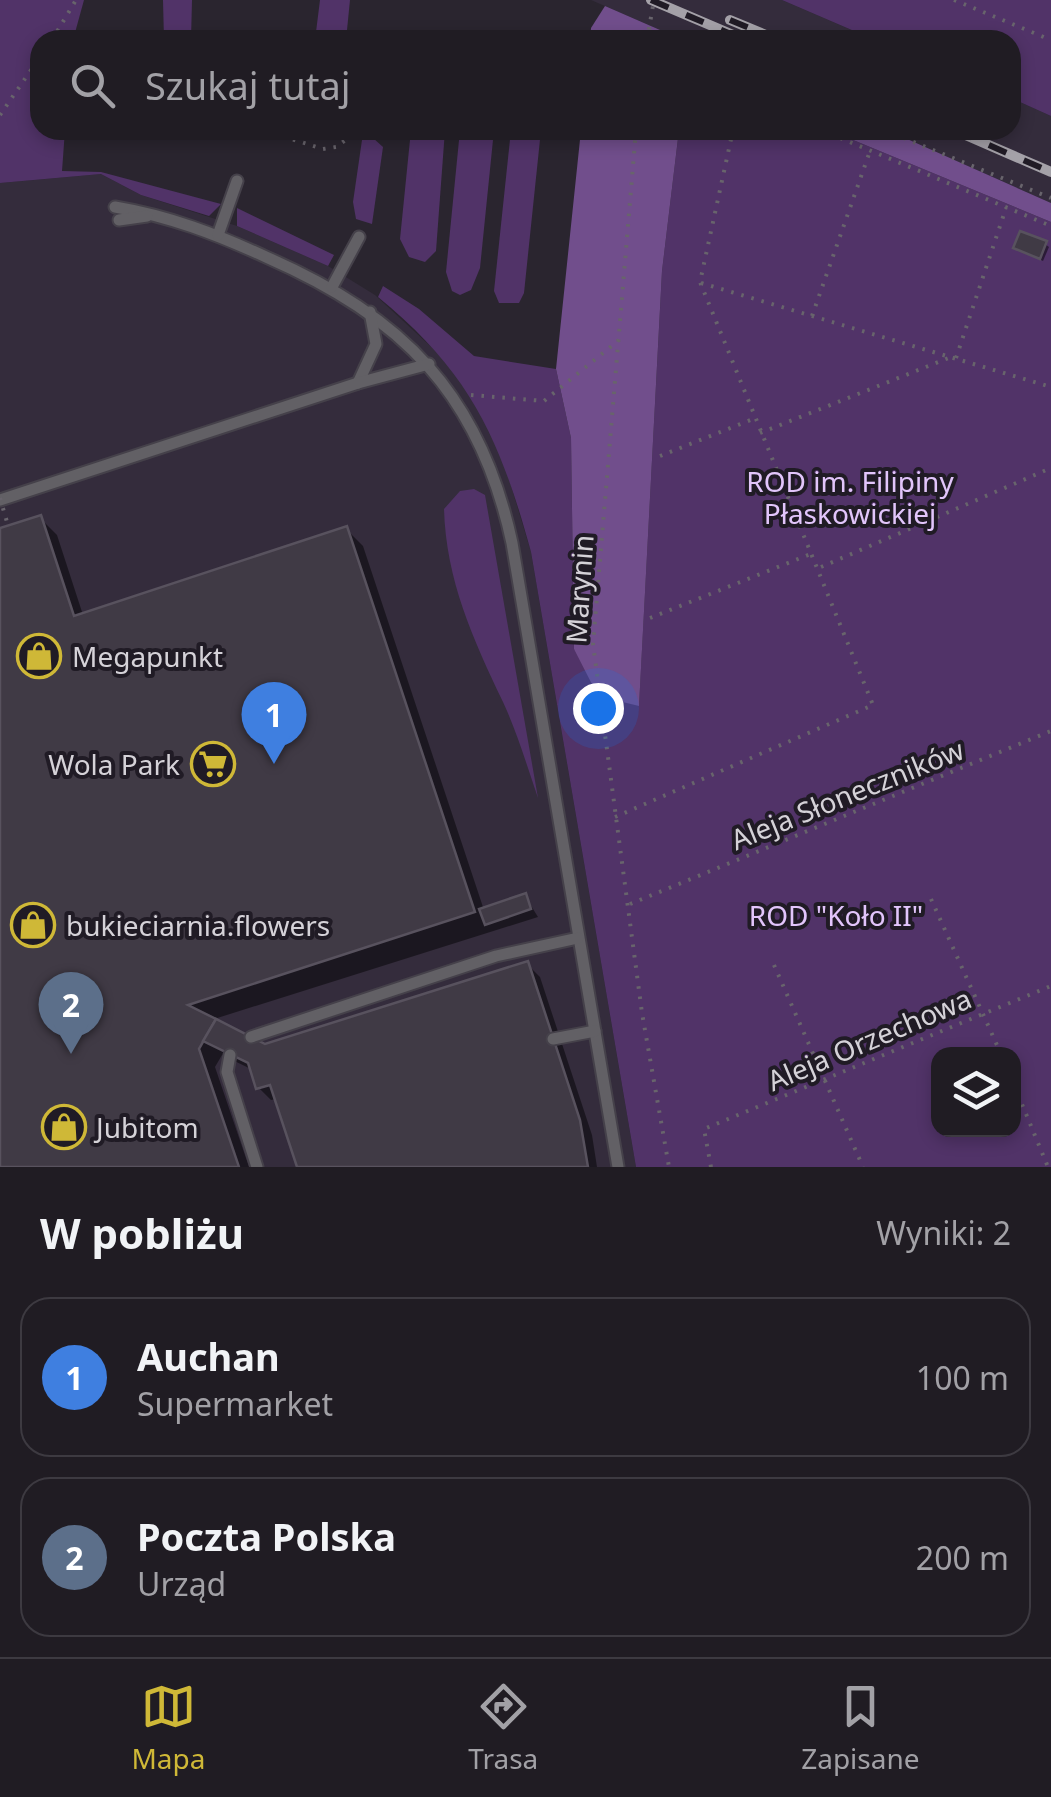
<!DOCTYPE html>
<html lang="pl">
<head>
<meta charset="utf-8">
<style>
  :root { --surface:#201c23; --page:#2d2930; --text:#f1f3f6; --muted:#a2a1a6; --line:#3d3a41; --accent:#cfb837 }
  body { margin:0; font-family:"Noto Sans",sans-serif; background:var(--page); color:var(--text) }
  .controls { position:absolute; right:30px; bottom:30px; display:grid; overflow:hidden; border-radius:20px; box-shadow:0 5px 15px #0003 }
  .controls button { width:90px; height:90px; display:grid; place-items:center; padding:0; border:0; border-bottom:2px solid var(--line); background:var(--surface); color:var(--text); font:50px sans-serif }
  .you { position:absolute; left:598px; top:708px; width:35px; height:35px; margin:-25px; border:8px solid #fff; border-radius:50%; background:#1a73e8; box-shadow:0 0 0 15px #1a73e833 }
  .badge { display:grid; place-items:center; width:65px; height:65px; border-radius:50%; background:var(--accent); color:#fff; font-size:32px; font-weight:700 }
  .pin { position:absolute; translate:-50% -82px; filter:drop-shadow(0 2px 5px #0008) }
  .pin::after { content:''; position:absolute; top:52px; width:35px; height:30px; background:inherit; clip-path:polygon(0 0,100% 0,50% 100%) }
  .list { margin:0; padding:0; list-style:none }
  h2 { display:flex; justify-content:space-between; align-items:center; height:130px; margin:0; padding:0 40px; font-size:42px }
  h2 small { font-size:32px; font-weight:400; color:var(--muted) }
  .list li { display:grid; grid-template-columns:65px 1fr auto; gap:30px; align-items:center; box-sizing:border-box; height:160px; margin:0 20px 20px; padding:0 20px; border:2px solid var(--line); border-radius:30px }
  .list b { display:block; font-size:38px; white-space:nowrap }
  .list p { margin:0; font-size:32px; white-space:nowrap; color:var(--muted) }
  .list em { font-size:32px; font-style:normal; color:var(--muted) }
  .icon { flex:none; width:55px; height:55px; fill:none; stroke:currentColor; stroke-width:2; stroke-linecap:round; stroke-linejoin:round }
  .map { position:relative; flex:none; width:1051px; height:1167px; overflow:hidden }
  .search { position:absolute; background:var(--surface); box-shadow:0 5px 15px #0003; left:30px; right:30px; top:30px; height:110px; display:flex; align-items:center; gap:25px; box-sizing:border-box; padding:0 35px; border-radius:30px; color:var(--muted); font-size:38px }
  .sheet { height:490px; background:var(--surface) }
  nav { display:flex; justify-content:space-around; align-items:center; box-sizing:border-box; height:140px; border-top:2px solid var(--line); background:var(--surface); font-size:28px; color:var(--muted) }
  nav a { display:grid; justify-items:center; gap:5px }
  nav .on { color:var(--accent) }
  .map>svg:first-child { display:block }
  .built { fill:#342c3c }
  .green { fill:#513368; fill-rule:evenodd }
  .forest { fill:#714e8c }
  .shadow { fill:#0007 }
  .building { fill:#403a45; stroke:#58525e; stroke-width:2.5 }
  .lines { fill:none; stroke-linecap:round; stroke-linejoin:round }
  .service-casing { stroke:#45414a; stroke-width:15 }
  .path { stroke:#68646c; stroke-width:4; stroke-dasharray:2.5 8; stroke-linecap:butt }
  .service { stroke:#626065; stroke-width:11 }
  .rail-casing { stroke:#a4a1a8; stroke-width:10 }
  .rail { stroke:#201b25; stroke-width:6; stroke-dasharray:19; stroke-linecap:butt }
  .path-bridge { stroke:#68646c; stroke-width:4; stroke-dasharray:2.5 8; stroke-linecap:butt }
  .labels { text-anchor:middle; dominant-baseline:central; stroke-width:8; stroke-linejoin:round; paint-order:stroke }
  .park-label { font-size:28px; fill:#e2c5fb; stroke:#201b25 }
  .street-label { font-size:28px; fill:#d5d2d8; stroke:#201b25 }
  .poi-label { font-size:28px; fill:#d5d2d8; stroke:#201b25; text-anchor:start }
</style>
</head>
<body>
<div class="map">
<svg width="1051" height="1167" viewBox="0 0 1051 1167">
  <rect width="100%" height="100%" fill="#2a252f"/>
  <g class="built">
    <path d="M591 0H782L875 40H683Z"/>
    <path d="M1011 98 1051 116V203L887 130H1011Z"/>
    <path d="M101 174 141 195 237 226 328 266 375 295 440 355 471 395 500 449 531 552 636 1167H0V183Z"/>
  </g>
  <g class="green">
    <path d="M0 0H84L73 40H40V130H65L62 171 101 172 221 204 209 216 141 195 101 174 0 183Z"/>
    <path d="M163 0H192L191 40H164Z"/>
    <path d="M320 0H350L346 40H315Z"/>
    <path d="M782 0H1051V116L1011 98V40H875Z"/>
    <path d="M411 130H445L436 251 425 262 409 257 400 239Z"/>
    <path d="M460 130H494L480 268 471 290 460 295 452 291 446 272Z"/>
    <path d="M511 130H541L524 293 519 303H499L494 291Z"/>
    <path d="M679 130H829L1051 222V1167H636L531 552C500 439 471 373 378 297L383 286 419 309 474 356 556 369 571 438 574 649 639 705 662 271ZM938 1054H1014V1130H938Z"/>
    <path d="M373 138 383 147 372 224 356 219 353 202 362 140Z"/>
    <path d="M237 208 334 255 328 266 237 226Z"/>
    <path d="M474 489 485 495 538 798C527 766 517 732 503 702 473 639 446 580 444 509L460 491Z"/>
  </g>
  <g class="forest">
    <path d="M605 6 683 40H590L591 28Z"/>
    <path d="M581 130H679L662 271 639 706 598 696 574 649 571 438 556 369Z"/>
    <path d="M829 130H887L1051 203V222Z"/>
  </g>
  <g class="shadow">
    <path d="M1045 244 1049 247 1043 261 1016 248Z"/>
    <path d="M40 518 57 535 83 615 346 529 363 546 484 910 525 896 538 917 211 1020 265 1047 527 964 540 977 592 1135 597 1167H300L277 1099 271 1100 258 1087 253 1070 222 1055 215 1067 249 1167H0V531Z"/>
  </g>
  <g class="building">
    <path d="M1020 231 1047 241 1040 259 1013 248Z"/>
    <path d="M41 515 74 616 347 526 475 912 188 1005 216 1019 199 1049 239 1167H0V528Z"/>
    <path d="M526 893 531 909 485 925 479 909Z"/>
    <path d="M528 961 580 1120 588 1167H297L270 1085 256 1089 248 1063 203 1041 216 1019 265 1044Z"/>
  </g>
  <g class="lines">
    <defs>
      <g id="service">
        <path d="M115 207C169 216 216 234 266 257 403 317 480 394 512 543L618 1167"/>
        <path d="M119 220 147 216"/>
        <path d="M218 235 237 181"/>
        <path d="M332 287 359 237"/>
        <path d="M358 383 376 344 370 312"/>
        <path d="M0 500 358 383 429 364"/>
        <path d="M251 1037 496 956 578 938"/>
        <path d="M553 1039 595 1031"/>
        <path d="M230 1055 227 1072 257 1167"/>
      </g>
    </defs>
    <use href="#service" class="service-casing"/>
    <g class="path">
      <path d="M954 0 1051 40"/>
      <path d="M52 40 76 0"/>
      <path d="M647 40 654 0"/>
      <path d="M0 115 40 57"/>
      <path d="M263 130 323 149 336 147 359 130"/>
      <path d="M389 130 400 134"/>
      <path d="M636 130 593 644 642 1013 669 1167"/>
      <path d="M821 130 1051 226"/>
      <path d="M884 130 1051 198"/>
      <path d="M701 283 1051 387"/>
      <path d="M812 316 870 151"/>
      <path d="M956 358 1006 208"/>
      <path d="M471 395 544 401 619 340"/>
      <path d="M760 433 951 357"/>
      <path d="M660 456 753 419"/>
      <path d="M821 567 1051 468"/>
      <path d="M650 618 813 553"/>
      <path d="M615 817 873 705 700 282 733 130"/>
      <path d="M931 899 1001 1054"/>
      <path d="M630 904 1051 731"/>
      <path d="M774 965 863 1167"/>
      <path d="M1014 1085 1048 1167"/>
      <path d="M711 1167 704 1129 1051 986"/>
    </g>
    <use href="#service" class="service"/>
    <defs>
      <g id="rail">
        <path d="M651 0 745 40"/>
        <path d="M730 20 778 40"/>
        <path d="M954 130 1051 172"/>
      </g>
    </defs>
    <use href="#rail" class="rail-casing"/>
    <use href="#rail" class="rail"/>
    <path class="path-bridge" d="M0 498 7 522"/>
  </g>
  <defs>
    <symbol id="shop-ring" viewBox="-11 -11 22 22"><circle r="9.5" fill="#201b25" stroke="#cfb837" stroke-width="1.5"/><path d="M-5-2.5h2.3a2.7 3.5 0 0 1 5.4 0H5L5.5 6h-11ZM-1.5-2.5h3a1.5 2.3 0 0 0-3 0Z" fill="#cfb837"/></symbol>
    <symbol id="supermarket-ring" viewBox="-11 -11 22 22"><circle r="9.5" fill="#201b25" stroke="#cfb837" stroke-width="1.5"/><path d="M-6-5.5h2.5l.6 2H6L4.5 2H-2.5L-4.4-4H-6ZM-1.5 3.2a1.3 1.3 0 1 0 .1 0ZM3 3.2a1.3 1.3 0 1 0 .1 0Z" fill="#cfb837"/></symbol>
  </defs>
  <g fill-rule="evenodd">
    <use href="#shop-ring" x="14" y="631" width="50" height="50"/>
    <use href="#supermarket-ring" x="188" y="739" width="50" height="50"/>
    <use href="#shop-ring" x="8" y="900" width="50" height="50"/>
    <use href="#shop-ring" x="39" y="1102" width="50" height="50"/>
  </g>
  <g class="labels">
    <g class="park-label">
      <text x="850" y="481">ROD im. Filipiny<tspan x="850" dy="32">Płaskowickiej</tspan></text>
      <text x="836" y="915">ROD "Koło II"</text>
    </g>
    <g class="street-label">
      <text transform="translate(579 589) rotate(-86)">Marynin</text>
      <text transform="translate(847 794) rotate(-22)">Aleja Słoneczników</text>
      <text transform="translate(869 1039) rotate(-23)">Aleja Orzechowa</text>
    </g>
    <g class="poi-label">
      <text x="72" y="656">Megapunkt</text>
      <text x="180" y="764" text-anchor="end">Wola Park</text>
      <text x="66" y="925">bukieciarnia.flowers</text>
      <text x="96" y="1127">Jubitom</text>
    </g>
  </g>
</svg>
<div class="controls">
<button><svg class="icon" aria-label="layers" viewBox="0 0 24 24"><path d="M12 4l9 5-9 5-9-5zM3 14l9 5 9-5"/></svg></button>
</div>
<div class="you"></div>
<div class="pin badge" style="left:274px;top:764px;background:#3f7fe0">1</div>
<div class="pin badge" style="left:71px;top:1054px;background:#5c6f8a">2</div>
<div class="search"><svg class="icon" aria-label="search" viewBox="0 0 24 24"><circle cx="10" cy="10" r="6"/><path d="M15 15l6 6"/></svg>Szukaj tutaj</div>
</div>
<section class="sheet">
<h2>W pobliżu<small>Wyniki: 2</small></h2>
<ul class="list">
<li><span class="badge" style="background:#3f7fe0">1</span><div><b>Auchan</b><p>Supermarket</p></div><em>100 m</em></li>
<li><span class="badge" style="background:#5c6f8a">2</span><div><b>Poczta Polska</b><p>Urząd</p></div><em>200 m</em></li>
</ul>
</section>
<nav>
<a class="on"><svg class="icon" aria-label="map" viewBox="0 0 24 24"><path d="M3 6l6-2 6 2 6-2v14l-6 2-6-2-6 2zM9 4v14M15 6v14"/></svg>Mapa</a>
<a><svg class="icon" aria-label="directions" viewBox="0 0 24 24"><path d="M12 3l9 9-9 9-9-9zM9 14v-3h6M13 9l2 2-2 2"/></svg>Trasa</a>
<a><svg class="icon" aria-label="saved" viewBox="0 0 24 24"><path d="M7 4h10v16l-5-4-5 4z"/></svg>Zapisane</a>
</nav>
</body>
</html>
